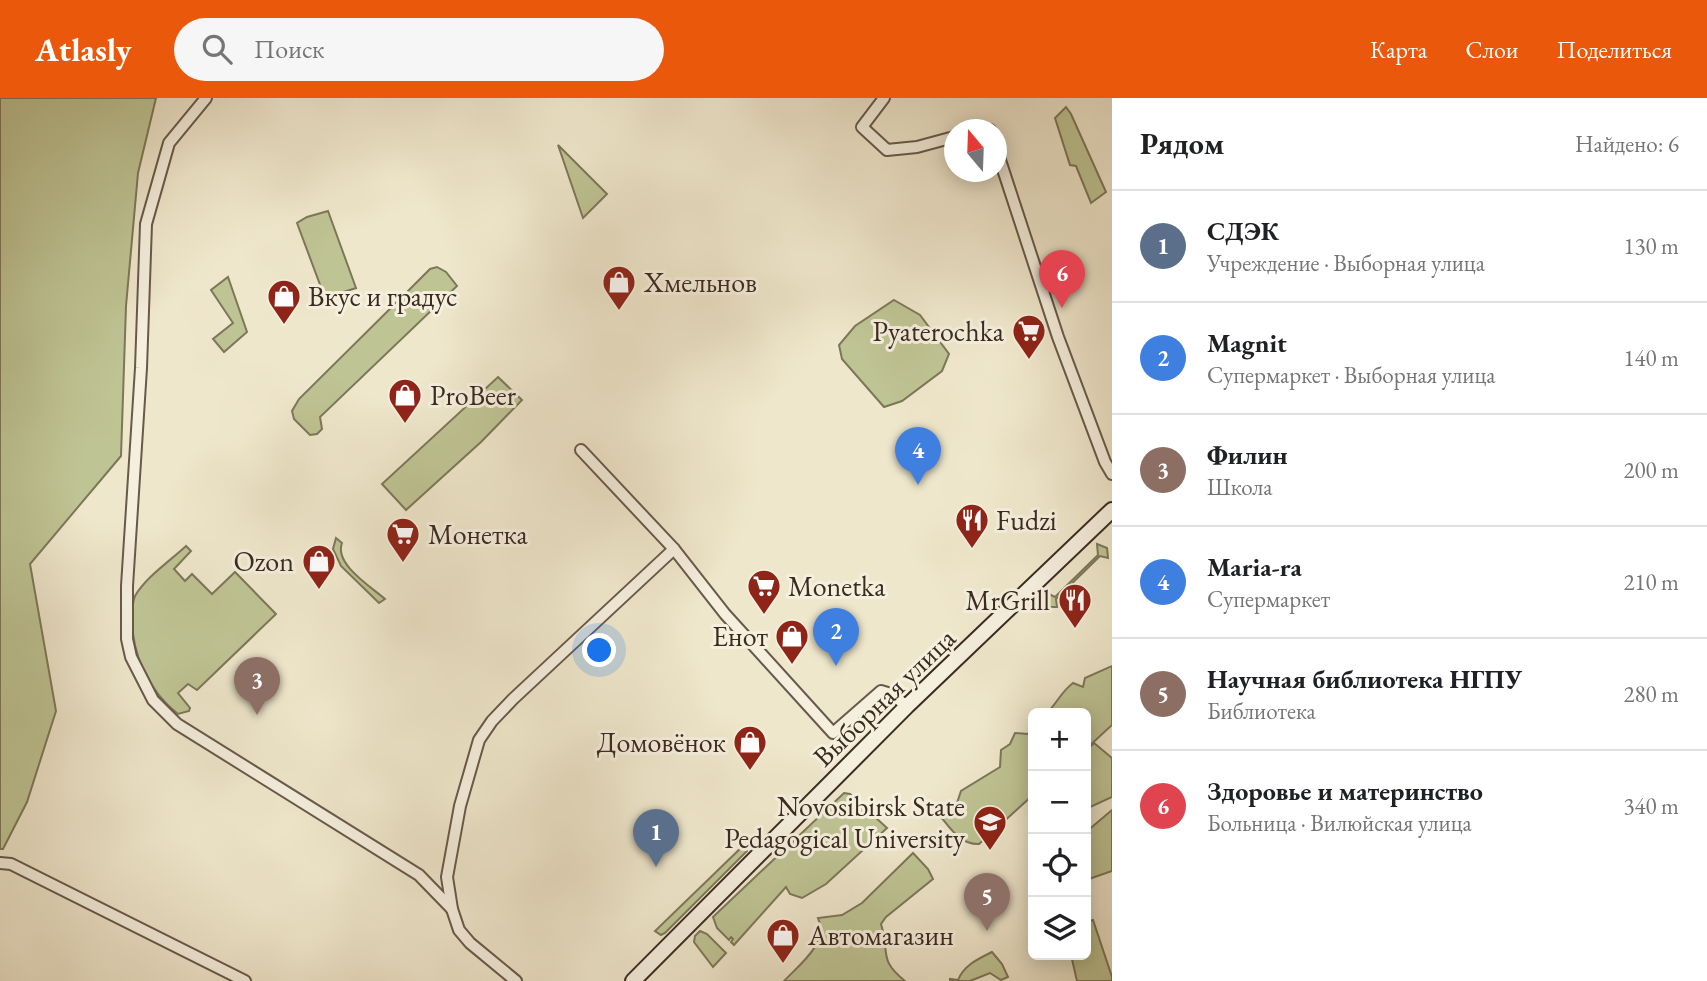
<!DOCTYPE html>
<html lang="ru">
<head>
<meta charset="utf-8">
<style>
  :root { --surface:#fff; --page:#f6f6f6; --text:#202124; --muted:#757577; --line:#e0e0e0; --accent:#ea580c }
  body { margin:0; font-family:"EB Garamond",serif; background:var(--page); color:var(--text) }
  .controls { position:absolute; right:21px; bottom:21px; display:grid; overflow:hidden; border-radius:10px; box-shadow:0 4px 18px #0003 }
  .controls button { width:63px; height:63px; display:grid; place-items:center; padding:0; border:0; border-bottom:2px solid var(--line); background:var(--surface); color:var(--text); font:35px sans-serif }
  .compass { position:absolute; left:944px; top:21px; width:63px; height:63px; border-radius:50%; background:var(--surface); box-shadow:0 4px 18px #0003; rotate:341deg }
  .you { position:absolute; left:600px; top:553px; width:24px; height:24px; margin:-18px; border:5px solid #fff; border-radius:50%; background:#1a73e8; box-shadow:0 0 0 10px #1a73e833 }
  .badge { display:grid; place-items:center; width:46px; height:46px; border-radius:50%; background:var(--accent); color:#fff; font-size:23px; font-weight:700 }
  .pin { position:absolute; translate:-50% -58px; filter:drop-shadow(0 2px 4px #0008) }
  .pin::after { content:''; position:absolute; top:37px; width:24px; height:21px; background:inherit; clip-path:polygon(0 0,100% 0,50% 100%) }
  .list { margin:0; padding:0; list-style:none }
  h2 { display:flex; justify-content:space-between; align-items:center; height:91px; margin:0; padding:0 28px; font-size:30px }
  h2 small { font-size:23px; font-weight:400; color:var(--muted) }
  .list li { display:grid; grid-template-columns:46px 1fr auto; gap:21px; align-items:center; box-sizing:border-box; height:112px; padding:0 28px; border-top:2px solid var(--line) }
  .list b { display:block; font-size:26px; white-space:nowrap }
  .list p { margin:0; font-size:23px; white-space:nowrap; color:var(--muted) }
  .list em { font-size:23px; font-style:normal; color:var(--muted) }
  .icon { flex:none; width:38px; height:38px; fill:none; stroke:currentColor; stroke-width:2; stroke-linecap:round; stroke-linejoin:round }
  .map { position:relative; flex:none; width:1112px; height:883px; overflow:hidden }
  header { display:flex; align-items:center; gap:42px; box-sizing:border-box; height:98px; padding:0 35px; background:var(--accent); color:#fff }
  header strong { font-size:33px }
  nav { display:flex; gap:38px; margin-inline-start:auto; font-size:24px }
  .search { width:490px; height:63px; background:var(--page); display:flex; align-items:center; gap:18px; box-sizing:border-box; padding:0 24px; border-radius:38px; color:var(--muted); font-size:26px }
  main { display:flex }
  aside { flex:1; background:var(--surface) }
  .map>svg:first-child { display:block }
  .green { fill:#bfc494; stroke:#7d775a; stroke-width:2 }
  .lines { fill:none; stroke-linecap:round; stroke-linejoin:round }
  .minor-casing { stroke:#68594b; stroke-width:14 }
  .secondary-casing { stroke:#3b2a20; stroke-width:18 }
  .minor { stroke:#f5efde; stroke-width:10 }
  .secondary { stroke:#f5efde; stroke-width:14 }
  .labels { text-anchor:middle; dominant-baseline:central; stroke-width:6; stroke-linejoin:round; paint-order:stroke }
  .poi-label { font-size:28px; fill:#3b2a20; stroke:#f5efde; text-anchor:start }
  .street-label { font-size:28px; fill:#3b2a20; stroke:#f5efde }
</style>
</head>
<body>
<header>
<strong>Atlasly</strong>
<div class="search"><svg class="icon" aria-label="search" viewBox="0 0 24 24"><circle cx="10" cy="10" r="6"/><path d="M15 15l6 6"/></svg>Поиск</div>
<nav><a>Карта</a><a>Слои</a><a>Поделиться</a></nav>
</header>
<main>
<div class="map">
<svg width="1112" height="883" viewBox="0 0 1112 883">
  <rect width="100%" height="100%" fill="#efe7cc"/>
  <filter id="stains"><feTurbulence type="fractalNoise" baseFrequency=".00286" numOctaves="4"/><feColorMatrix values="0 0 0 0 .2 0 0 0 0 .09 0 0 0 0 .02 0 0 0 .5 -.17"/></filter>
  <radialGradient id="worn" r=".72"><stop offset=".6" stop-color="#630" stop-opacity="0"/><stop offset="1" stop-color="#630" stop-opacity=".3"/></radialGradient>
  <g class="green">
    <path d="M0 0H156L138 75 126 208 121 358 30 466 56 613 27 704 3 751H0Z"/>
    <path d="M1066 9 1071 16 1106 94 1091 105 1076 68 1070 67 1055 20Z"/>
    <path d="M558 47 607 96 583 120Z"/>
    <path d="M328 113 356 190 325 200 297 125 307 119Z"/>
    <path d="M437 169 446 174 457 188 320 319 322 331 317 336 310 337 294 321 292 313 299 301 414 187 430 171Z"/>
    <path d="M228 179 247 234 224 254 213 241 233 225 211 192Z"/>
    <path d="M894 202 920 217 949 256 942 273 902 303 884 309 842 261 839 247 855 228Z"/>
    <path d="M498 279 522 302 481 344 406 412 382 386Z"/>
    <path d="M336 440 342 445C334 466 370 488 385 501L379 505 341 468 333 451Z"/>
    <path d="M1097 446 1107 450 1108 460 1100 458 1056 501 1057 509H1049L1045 503 1047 495 1055 499 1098 457Z"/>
    <path d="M186 448 191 453 174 471 185 483 192 476 212 496 235 474 276 516 197 592 188 586 178 595 190 610 189 613 178 616C149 593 132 558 132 520 132 513 132 505 135 498 146 479 170 463 186 448Z"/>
    <path d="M1112 568V627L1086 651V615H1047C1057 605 1061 594 1073 585L1083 589 1085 580Z"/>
    <path d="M1033 628V697L979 746C961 747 951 731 941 719L943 712 957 705 961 693 1000 669 1001 652 1010 646 1015 635 1028 636Z"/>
    <path d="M1094 645 1112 660V699L1086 711V653Z"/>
    <path d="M844 695 850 696 887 730 826 786 802 800 790 796 786 789 734 847 731 844 733 841 731 839 729 842 717 830 713 819Z"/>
    <path d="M1112 712V773L1086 782V734Z"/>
    <path d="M745 746 747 753 665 835 661 837 655 833Z"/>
    <path d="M913 755 928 771 933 781 886 819 881 826C890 856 878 861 905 883H784C800 866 829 845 818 820L842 817 862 805Z"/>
    <path d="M1093 822 1112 879V883H1077L1071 857H1086V824Z"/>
    <path d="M700 833 707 836 726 855 713 869 694 844 695 838Z"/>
    <path d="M992 854 1002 866 1008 879 1001 882 990 875 970 883H950V881L958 882C964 867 978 861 992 854Z"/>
  </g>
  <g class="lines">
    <defs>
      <g id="minor">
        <path d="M206 0 169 45 146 126 141 270 127 488V541L131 559 153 602 177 626 419 777 452 811"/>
        <path d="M884 0 862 29 887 52 917 49 954 39"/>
        <path d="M985 32H990"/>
        <path d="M996 50 1058 239 1105 364 1112 376"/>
        <path d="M581 352 674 451 725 516 833 635 881 593 891 596 907 608"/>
        <path d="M0 765 11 766 245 883"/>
        <path d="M516 883 470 845 459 832 452 811 447 779 460 708 479 642 492 623 513 601 674 451"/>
      </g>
      <path id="secondary" d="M633 883 907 608 1112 412"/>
    </defs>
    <use href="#minor" class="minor-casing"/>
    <use href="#secondary" class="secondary-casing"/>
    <use href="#minor" class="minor"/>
    <use href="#secondary" class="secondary"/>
  </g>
  <defs>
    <symbol id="shop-pin" viewBox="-11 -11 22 30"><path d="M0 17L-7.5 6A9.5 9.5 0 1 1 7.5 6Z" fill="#8f2418" stroke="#f5efde"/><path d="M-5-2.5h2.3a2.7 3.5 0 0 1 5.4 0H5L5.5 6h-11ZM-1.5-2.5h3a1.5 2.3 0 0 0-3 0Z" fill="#fff"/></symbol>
    <symbol id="supermarket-pin" viewBox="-11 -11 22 30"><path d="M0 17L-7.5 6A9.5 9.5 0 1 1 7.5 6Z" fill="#8f2418" stroke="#f5efde"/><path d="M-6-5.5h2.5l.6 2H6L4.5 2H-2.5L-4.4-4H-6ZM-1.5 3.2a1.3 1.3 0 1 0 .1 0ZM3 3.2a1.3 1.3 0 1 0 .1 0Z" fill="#fff"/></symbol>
    <symbol id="restaurant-pin" viewBox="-11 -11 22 30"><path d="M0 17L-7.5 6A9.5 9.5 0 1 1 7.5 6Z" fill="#8f2418" stroke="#f5efde"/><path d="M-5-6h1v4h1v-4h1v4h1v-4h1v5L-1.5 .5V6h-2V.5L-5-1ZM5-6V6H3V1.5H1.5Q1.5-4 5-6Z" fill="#fff"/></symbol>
    <symbol id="university-pin" viewBox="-11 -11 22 30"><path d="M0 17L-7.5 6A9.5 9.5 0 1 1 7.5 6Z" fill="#8f2418" stroke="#f5efde"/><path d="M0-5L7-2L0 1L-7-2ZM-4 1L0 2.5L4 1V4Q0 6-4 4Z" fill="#fff"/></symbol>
  </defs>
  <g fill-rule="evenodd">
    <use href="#shop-pin" x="600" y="165" width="38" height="52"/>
    <use href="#shop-pin" x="265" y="179" width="38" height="52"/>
    <use href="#supermarket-pin" x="1010" y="214" width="38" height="52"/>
    <use href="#shop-pin" x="386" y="278" width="38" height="52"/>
    <use href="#restaurant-pin" x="953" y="403" width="38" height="52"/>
    <use href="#supermarket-pin" x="384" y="417" width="38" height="52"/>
    <use href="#shop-pin" x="300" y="444" width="38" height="52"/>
    <use href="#supermarket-pin" x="745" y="469" width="38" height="52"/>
    <use href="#restaurant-pin" x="1056" y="483" width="38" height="52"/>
    <use href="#shop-pin" x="773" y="519" width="38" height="52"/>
    <use href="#shop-pin" x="731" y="625" width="38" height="52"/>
    <use href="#university-pin" x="971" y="705" width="38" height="52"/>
    <use href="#shop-pin" x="764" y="818" width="38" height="52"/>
  </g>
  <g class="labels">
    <g class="poi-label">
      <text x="644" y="184">Хмельнов</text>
      <text x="308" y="198">Вкус и градус</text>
      <text x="1004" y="233" text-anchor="end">Pyaterochka</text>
      <text x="430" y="297">ProBeer</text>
      <text x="996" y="422">Fudzi</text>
      <text x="428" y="436">Монетка</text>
      <text x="294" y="463" text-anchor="end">Ozon</text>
      <text x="788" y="488">Monetka</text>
      <text x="1050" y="502" text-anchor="end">MrGrill</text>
      <text x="768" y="538" text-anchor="end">Енот</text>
      <text x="726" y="644" text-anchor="end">Домовёнок</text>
      <text x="965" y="708" text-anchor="end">Novosibirsk State<tspan x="965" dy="32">Pedagogical University</tspan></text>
      <text x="808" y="837">Автомагазин</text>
    </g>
    <g class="street-label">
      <text transform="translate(884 599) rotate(-44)">Выборная улица</text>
    </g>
  </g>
  <rect width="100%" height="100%" filter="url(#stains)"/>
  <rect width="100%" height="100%" fill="url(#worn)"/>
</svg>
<div class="controls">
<button>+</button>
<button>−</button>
<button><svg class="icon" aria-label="locate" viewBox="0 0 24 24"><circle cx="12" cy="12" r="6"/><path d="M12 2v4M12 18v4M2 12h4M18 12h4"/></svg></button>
<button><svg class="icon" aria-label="layers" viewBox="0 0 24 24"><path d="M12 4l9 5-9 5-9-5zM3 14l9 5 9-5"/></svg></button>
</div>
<svg class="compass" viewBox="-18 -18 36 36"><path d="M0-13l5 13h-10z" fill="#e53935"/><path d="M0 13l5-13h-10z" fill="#757577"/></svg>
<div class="you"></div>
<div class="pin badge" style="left:656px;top:769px;background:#5c6f8a">1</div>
<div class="pin badge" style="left:836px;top:568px;background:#3f7fe0">2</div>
<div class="pin badge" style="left:257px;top:617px;background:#8d6e63">3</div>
<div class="pin badge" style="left:918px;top:387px;background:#3f7fe0">4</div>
<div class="pin badge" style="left:987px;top:833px;background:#8d6e63">5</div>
<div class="pin badge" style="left:1062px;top:210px;background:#e0444e">6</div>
</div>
<aside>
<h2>Рядом<small>Найдено: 6</small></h2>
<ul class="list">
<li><span class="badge" style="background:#5c6f8a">1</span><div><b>СДЭК</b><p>Учреждение · Выборная улица</p></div><em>130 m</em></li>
<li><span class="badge" style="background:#3f7fe0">2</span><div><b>Magnit</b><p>Супермаркет · Выборная улица</p></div><em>140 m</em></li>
<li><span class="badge" style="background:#8d6e63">3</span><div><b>Филин</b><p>Школа</p></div><em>200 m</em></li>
<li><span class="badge" style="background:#3f7fe0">4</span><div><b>Maria-ra</b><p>Супермаркет</p></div><em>210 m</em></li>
<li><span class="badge" style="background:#8d6e63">5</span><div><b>Научная библиотека НГПУ</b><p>Библиотека</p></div><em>280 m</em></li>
<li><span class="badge" style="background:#e0444e">6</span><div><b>Здоровье и материнство</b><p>Больница · Вилюйская улица</p></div><em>340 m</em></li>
</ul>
</aside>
</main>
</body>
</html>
